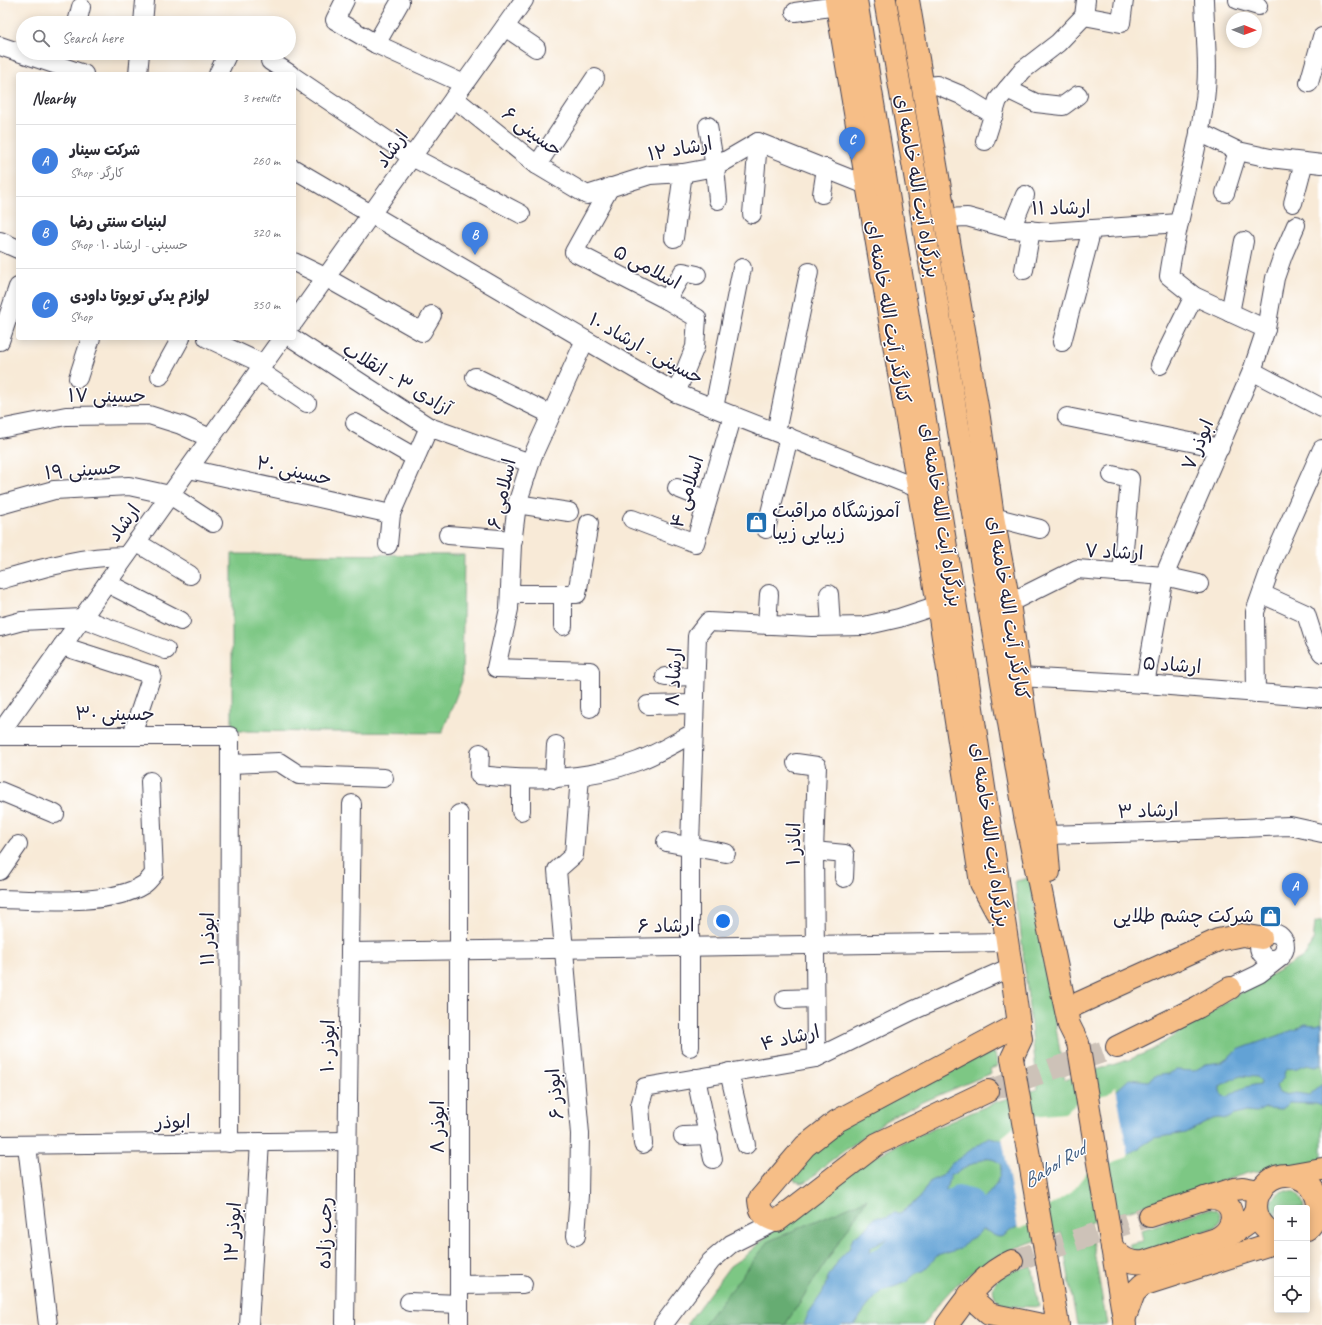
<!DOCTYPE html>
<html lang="en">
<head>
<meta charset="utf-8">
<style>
  :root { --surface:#fff; --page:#f2f2f3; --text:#2b2b33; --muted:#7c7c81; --line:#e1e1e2; --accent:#ea580c }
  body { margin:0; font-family:Caveat,"Playpen Sans Arabic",sans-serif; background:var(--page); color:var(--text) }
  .controls { position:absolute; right:12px; bottom:12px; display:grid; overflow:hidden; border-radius:4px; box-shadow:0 2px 10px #0003 }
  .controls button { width:36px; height:36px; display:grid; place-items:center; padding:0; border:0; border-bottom:1px solid var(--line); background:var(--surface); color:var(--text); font:20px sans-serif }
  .compass { position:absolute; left:1226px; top:12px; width:36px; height:36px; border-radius:50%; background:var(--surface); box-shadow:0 2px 10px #0003; rotate:91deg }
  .you { position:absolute; left:723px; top:921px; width:14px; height:14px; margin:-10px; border:3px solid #fff; border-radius:50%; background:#1a73e8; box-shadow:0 0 0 6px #1a73e833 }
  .badge { display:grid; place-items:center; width:26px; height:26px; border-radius:50%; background:var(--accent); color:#fff; font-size:13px; font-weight:700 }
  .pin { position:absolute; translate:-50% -33px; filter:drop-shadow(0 1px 2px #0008) }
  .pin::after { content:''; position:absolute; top:21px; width:14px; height:12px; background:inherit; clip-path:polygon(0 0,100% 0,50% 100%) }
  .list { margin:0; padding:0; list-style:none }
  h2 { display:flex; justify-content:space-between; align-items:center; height:52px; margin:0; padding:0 16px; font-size:17px }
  h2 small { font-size:13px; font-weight:400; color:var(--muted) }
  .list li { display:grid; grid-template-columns:26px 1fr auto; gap:12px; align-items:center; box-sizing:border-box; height:72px; padding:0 16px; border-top:1px solid var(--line) }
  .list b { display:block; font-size:15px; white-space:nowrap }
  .list p { margin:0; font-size:13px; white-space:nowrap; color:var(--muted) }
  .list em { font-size:13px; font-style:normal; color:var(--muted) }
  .icon { flex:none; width:22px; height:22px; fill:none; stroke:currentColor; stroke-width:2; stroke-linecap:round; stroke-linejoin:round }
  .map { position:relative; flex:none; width:1322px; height:1325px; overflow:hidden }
  .search { position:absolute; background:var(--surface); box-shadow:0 2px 10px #0003; left:16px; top:16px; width:280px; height:44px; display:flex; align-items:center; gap:10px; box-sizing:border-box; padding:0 14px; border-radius:22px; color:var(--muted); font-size:15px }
  .panel { position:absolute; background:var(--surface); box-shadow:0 2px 10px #0003; left:16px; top:72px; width:280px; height:268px; border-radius:4px }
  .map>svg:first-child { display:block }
  .green { fill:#7dc784; stroke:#507460 }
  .forest { fill:#66ac72; stroke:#446756 }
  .water { fill:#62a2d5; stroke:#426288; fill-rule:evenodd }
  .pier { fill:#f8ead7 }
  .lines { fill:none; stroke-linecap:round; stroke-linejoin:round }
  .river { stroke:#62a2d5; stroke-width:26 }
  .primary-tunnel { stroke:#cdc2b8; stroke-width:22; stroke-dasharray:22 11; stroke-linecap:butt }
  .street-casing { stroke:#424052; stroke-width:20 }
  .primary-casing { stroke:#424052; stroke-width:24 }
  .highway-casing { stroke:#424052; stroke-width:24 }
  .street { stroke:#fff; stroke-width:18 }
  .primary { stroke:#f6be87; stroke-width:22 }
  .highway { stroke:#f6be87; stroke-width:22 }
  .highway-bridge-casing { stroke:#424052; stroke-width:24; stroke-linecap:butt }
  .highway-bridge { stroke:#f6be87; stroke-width:22 }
  .labels { text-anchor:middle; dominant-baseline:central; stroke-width:3; stroke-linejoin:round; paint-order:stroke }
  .street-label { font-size:19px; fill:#22223b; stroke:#fff }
  .poi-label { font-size:19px; fill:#22223b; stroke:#fff; text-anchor:start }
  .water-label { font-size:20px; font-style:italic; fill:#3f5c80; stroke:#fff }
</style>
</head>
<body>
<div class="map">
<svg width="1322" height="1325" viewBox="0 0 1322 1325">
  <rect width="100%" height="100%" fill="#fff"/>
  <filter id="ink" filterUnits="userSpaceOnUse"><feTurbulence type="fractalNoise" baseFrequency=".025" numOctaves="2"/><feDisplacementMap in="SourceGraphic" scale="8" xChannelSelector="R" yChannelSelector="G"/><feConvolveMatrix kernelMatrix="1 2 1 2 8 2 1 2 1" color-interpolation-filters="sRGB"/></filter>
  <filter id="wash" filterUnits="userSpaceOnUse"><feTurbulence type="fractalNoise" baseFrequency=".012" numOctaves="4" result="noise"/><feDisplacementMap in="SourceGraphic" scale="16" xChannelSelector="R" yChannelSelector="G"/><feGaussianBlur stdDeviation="0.9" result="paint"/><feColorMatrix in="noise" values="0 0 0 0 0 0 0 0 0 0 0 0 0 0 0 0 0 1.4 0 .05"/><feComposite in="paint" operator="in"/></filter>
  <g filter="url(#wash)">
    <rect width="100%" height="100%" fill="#f8ead7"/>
    <g class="green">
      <path d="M232 554 464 555 462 681 442 733 232 731Z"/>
      <path d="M1030 878 1065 1080 1131 1059 1152 1050 1254 984 1305 956 1313 942 1315 922 1322 920V1163L1251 1172 1089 1223 1107 1325H1077L1061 1232C998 1253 962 1267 923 1325H686L730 1266 745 1256 768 1235 867 1161 907 1140 996 1102 1038 1089 1015 881Z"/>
      <path d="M990 1050 995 1054 998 1066 990 1069 991 1073 909 1108 885 1121 825 1165 808 1181 802 1183 795 1181 792 1175 834 1131Z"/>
      <path d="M1283 1191C1295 1190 1302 1196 1304 1208H1277V1222C1265 1212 1269 1196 1283 1191Z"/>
      <path d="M1208 1209C1217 1209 1220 1211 1221 1220L1216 1227 1141 1254C1135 1251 1131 1251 1129 1244L1143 1241 1141 1230Z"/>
      <path d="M1032 1265 1039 1307C1028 1306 1012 1308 1002 1303 998 1301 995 1298 994 1294 988 1275 1020 1270 1032 1265Z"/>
    </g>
    <path class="forest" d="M867 1199 785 1325H703L769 1241Z"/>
    <path class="water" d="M1322 1023V1064L1315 1066 1308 1064 1297 1068 1287 1069 1285 1071 1283 1079 1276 1086 1279 1093 1284 1095 1296 1093 1309 1095 1322 1084V1106L1316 1104 1289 1103 1281 1109 1265 1108 1256 1113 1245 1112 1234 1115 1227 1119 1218 1118 1213 1119 1186 1133 1154 1138 1128 1155 1091 1167 1020 1226C1012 1228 1004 1237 1000 1237 993 1237 989 1230 982 1230L976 1236 968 1240 960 1249 937 1256 924 1270 915 1274 905 1283 881 1291 867 1307 854 1325H804L808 1314 823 1292 828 1277 840 1258 849 1249 853 1237 867 1228 875 1217H887L894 1213H900L919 1199 930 1181 942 1176 951 1164 989 1137 1002 1140 1066 1115 1114 1093 1129 1079 1148 1081 1155 1076 1168 1074 1176 1070 1194 1071 1206 1064 1222 1062 1240 1049 1296 1029 1305 1024 1316 1025ZM1241 1076 1257 1077 1261 1081 1260 1084C1246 1086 1238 1089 1228 1097L1223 1096 1220 1091V1086L1235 1078ZM982 1159C989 1158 998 1159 1001 1166 1000 1181 992 1193 979 1201L947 1195 946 1189 950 1176ZM887 1239 892 1241V1252C886 1257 878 1264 869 1262L871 1247Z"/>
    <path class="pier" d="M1116 1087 1128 1157 1088 1171 1071 1192 1051 1205 1031 1224 1018 1229 1002 1137 1019 1123 1033 1116 1065 1113 1079 1100 1108 1094Z"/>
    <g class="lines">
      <path class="river" d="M825 1325 871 1269 958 1199 970 1202"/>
    </g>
  </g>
  <g filter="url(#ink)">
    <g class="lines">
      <g class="primary-tunnel">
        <path d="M988 1091 1117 1047"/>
        <path d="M1012 1261 1150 1216"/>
      </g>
      <defs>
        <g id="street">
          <path d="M345 0 335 20 376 44 464 84"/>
          <path d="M1204 0C1205 35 1210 71 1204 106 1195 164 1177 219 1169 276L1194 296 1266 329"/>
          <path d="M1238 0 1258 6"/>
          <path d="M795 12 837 6"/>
          <path d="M1084 16 1121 23 1124 0"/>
          <path d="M77 23 81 7"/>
          <path d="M143 23 145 1"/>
          <path d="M505 27 536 48"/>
          <path d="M376 44 400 2"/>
          <path d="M0 46 84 74"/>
          <path d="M270 61 290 74"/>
          <path d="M138 74 140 53"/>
          <path d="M218 74 228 53"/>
          <path d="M294 77 412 157 521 214"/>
          <path d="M1309 83 1322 37"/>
          <path d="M922 87 937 85 961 95 994 115"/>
          <path d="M1007 89 1036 103 1063 106 1078 95"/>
          <path d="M454 98 537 165 587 195 650 175 683 173 715 167 758 142 866 185"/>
          <path d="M708 126 715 167 718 200"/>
          <path d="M1199 132 1238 151 1270 158 1322 164"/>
          <path d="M985 141 998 100 1023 70 1058 43 1084 16 1086 0"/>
          <path d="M537 165 595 78"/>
          <path d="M294 169 676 393 917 488"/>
          <path d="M610 187 574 252 667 300 697 318 695 347 676 393"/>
          <path d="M1225 193 1238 151"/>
          <path d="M822 194 826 168"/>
          <path d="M1293 203 1304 162"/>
          <path d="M752 214 758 142"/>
          <path d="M946 218 967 217 1011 229 1050 232 1179 223"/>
          <path d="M1011 229 1025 195"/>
          <path d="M674 238 683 173"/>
          <path d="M0 241 18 249"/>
          <path d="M294 262 325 277 422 332 432 315"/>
          <path d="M1024 270 1031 230"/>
          <path d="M667 300 683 272 697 275"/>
          <path d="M1230 313 1244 241"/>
          <path d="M294 322 524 0"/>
          <path d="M207 338 263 364"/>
          <path d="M292 338 429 427 530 463"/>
          <path d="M585 340 533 455 517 504 512 544 509 609 496 668 590 671V708"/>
          <path d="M0 341 18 287"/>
          <path d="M1062 342 1092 229"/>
          <path d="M1160 365 1194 296"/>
          <path d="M259 371 307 403"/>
          <path d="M1252 371 1322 408"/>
          <path d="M160 376 181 338"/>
          <path d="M475 377 550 414"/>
          <path d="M78 378 91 338"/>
          <path d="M714 408 742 268"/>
          <path d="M1067 417 1220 448"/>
          <path d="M355 423 416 458"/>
          <path d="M0 429 66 416 149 415 181 425 210 438"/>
          <path d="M776 432 809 272"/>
          <path d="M189 469 391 514"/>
          <path d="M1112 475 1130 479 1122 573"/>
          <path d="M677 488 707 500"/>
          <path d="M517 504 569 512"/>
          <path d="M0 505 54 490 129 486 170 495 213 523"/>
          <path d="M993 517 1040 529"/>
          <path d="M632 519 695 543 733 415"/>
          <path d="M766 529 789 437"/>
          <path d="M448 535 513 540"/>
          <path d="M136 542 190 575"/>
          <path d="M388 545 391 514 429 427"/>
          <path d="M0 580C42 568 82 556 126 556"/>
          <path d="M107 583 181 621"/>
          <path d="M510 594H577L589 523"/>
          <path d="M829 594 831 626"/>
          <path d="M1262 594 1306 614 1315 642 1322 653"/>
          <path d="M1009 603 1077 569 1164 576 1199 584"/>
          <path d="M767 625 769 594"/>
          <path d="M563 626V594"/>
          <path d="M0 627 22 621 82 618 166 650"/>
          <path d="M62 646 152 675 132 735"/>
          <path d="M665 677 695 676"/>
          <path d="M1019 677 1145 684 1322 698"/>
          <path d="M1145 684 1164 576 1252 371 1266 329 1275 278 1283 255 1296 225"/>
          <path d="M1256 693 1255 612 1275 555 1322 449"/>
          <path d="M648 705 694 704"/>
          <path d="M0 733 282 338"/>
          <path d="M0 736H230L229 1143"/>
          <path d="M480 753 479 775C533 781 586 781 638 761 657 754 675 743 693 733"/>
          <path d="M796 763 817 766 814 851 816 1058"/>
          <path d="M230 764 279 762 299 775 384 778"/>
          <path d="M521 779V811"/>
          <path d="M554 779 556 745"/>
          <path d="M0 791 55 814"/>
          <path d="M1046 835 1151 832 1290 826 1322 833"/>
          <path d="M666 842 726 853"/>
          <path d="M814 851 845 854 844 878"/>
          <path d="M0 871 18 845"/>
          <path d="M0 899C39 900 110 906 143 885 147 883 151 877 154 874L150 781"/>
          <circle cx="1272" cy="946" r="13"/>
          <path d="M350 952 1006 942"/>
          <path d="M1230 988 1259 974 1281 957"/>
          <path d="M785 999 815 998"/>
          <path d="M690 1047V845L697 636 708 622 812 627 864 626 899 618 938 605"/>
          <path d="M729 1072 746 1145"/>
          <path d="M696 1078 713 1159"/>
          <path d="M683 1136 709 1135"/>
          <path d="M643 1144 640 1106 645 1087 816 1058 912 1011 1011 967"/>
          <path d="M0 1145 347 1141"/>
          <path d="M27 1145 48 1325"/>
          <path d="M576 1236 579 1195 580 1134 557 870 574 855 580 776"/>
          <path d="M459 1285 523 1284"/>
          <path d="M409 1302 459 1304"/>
          <path d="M249 1325 260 1142"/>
          <path d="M345 1325 352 804"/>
          <path d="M459 1325V814"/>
          <path d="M663 1325 711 1261 731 1244 777 1221"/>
        </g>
        <g id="primary">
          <path d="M1117 1047 1198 1007 1230 988"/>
          <path d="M988 1091 877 1144 777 1221C764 1217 760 1213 759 1200L805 1146 837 1121 1019 1024"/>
          <path d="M1288 1175 1322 1169"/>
          <path d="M1205 1198C1233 1194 1242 1224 1218 1238"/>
          <path d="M1150 1216 1234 1189 1243 1188 1260 1191"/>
          <path d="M1277 1235C1234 1216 1265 1158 1303 1180 1310 1184 1315 1191 1317 1199 1320 1210 1316 1222 1307 1229"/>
          <path d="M1112 1247C1121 1258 1130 1264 1144 1262L1232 1234 1249 1222 1256 1209"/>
          <path d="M968 1295 989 1314 1042 1325 1057 1324"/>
          <path d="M1124 1320 1134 1293 1142 1285 1277 1242"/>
          <path d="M947 1325C966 1299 982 1274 1012 1261"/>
        </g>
        <g id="highway">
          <path d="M836 0 938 605 981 883 996 911"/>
          <path d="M856 0 967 675 1011 967 1021 1039 1012 1058"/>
          <path d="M885 0 1025 816 1069 1025 1078 1043"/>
          <path d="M908 0 979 418 993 517 1009 603 1026 722 1046 835 1049 872"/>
          <path d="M1066 1009 1218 940 1242 935 1261 938"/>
          <path d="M1111 1241 1125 1325"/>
          <path d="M1048 1267 1058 1325"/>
        </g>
      </defs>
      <use href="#street" class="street-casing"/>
      <use href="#primary" class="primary-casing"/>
      <use href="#highway" class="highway-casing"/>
      <use href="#street" class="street"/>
      <use href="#primary" class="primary"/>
      <use href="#highway" class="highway"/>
      <defs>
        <g id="highway-bridge">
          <path d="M1078 1043 1111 1241"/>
          <path d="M1012 1058 1048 1267"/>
        </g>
      </defs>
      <use href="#highway-bridge" class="highway-bridge-casing"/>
      <use href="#highway-bridge" class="highway-bridge"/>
    </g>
  </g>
  <defs>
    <symbol id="shop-square" viewBox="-11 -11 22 22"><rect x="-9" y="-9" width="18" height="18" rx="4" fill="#1f6fb2" stroke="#fff"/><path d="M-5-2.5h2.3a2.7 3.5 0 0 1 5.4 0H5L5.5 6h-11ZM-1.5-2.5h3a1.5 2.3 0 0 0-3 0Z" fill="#fff"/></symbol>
  </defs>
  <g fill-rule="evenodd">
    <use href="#shop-square" x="744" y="510" width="25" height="25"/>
    <use href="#shop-square" x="1258" y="904" width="25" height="25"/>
  </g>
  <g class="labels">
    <g class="street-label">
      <text transform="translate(532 132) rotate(37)">حسینی ۶</text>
      <text transform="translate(392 149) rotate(-54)">ارشاد</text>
      <text transform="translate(680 149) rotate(-10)">ارشاد ۱۲</text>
      <text transform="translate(917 186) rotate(80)">بزرگراه آیت الله خامنه ای</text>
      <text transform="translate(1061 208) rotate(-1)">ارشاد ۱۱</text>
      <text transform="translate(647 267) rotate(28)">اسلامی ۵</text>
      <text transform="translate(888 312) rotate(80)">کنارگذر آیت الله خامنه ای</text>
      <text transform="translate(646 349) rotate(29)">حسینی - ارشاد ۱۰</text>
      <text transform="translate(397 379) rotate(31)">آزادی ۳ - انقلاب</text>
      <text x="107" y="396">حسینی ۱۷</text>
      <text transform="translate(1198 445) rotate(-67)">ابوذر ۷</text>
      <text transform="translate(83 470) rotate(-5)">حسینی ۱۹</text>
      <text transform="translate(294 471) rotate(13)">حسینی ۲۰</text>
      <text transform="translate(687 492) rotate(-73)">اسلامی ۴</text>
      <text transform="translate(502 494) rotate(-77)">اسلامی ۶</text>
      <text transform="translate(941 515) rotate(81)">بزرگراه آیت الله خامنه ای</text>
      <text transform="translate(124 523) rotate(-54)">ارشاد</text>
      <text transform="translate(1114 552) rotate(3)">ارشاد ۷</text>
      <text transform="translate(1008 608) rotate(81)">کنارگذر آیت الله خامنه ای</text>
      <text transform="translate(1172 665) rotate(4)">ارشاد ۵</text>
      <text transform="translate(674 677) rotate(-87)">ارشاد ۸</text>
      <text x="115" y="714">حسینی ۳۰</text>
      <text transform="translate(1148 811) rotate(-2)">ارشاد ۳</text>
      <text transform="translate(990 835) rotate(82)">بزرگراه آیت الله خامنه ای</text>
      <text transform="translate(794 844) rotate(-89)">اباذر ۱</text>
      <text transform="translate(666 926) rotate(-1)">ارشاد ۶</text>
      <text transform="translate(208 939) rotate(-90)">ابوذر ۱۱</text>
      <text transform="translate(790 1038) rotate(-13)">ارشاد ۴</text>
      <text transform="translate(328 1046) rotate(-89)">ابوذر ۱۰</text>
      <text transform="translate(555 1094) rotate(-95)">ابوذر ۶</text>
      <text transform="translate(173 1122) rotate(-1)">ابوذر</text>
      <text transform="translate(438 1127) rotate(-90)">ابوذر ۸</text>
      <text transform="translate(233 1232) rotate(-86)">ابوذر ۱۲</text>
      <text transform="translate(325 1233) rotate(-89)">رجب زاده</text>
    </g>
    <g class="poi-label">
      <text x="772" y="511">آموزشگاه مراقبت<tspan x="772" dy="22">زیبایی زیبا</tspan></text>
      <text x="1254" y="916" text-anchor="end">شرکت چشم طلایی</text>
    </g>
    <g class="water-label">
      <text transform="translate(1054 1165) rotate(-31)">Babol Rud</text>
    </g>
  </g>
</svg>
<div class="controls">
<button>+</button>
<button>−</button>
<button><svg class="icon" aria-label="locate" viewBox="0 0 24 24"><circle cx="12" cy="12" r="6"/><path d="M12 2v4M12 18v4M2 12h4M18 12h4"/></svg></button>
</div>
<svg class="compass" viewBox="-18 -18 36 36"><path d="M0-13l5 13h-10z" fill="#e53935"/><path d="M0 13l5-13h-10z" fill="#7c7c81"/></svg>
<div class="you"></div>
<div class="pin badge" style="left:1295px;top:906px;background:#3f7fe0">A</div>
<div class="pin badge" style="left:475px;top:255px;background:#3f7fe0">B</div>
<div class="pin badge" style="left:852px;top:160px;background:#3f7fe0">C</div>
<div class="search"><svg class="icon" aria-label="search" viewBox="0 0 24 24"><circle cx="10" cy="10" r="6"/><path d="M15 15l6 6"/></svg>Search here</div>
<section class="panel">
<h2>Nearby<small>3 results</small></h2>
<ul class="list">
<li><span class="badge" style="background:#3f7fe0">A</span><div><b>شرکت سینار</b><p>Shop · کارگر</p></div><em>260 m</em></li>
<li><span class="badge" style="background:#3f7fe0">B</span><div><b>لبنیات سنتی رضا</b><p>Shop · حسینی - ارشاد ۱۰</p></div><em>320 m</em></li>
<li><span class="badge" style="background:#3f7fe0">C</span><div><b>لوازم یدکی تویوتا داودی</b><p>Shop</p></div><em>350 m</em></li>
</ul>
</section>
</div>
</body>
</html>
